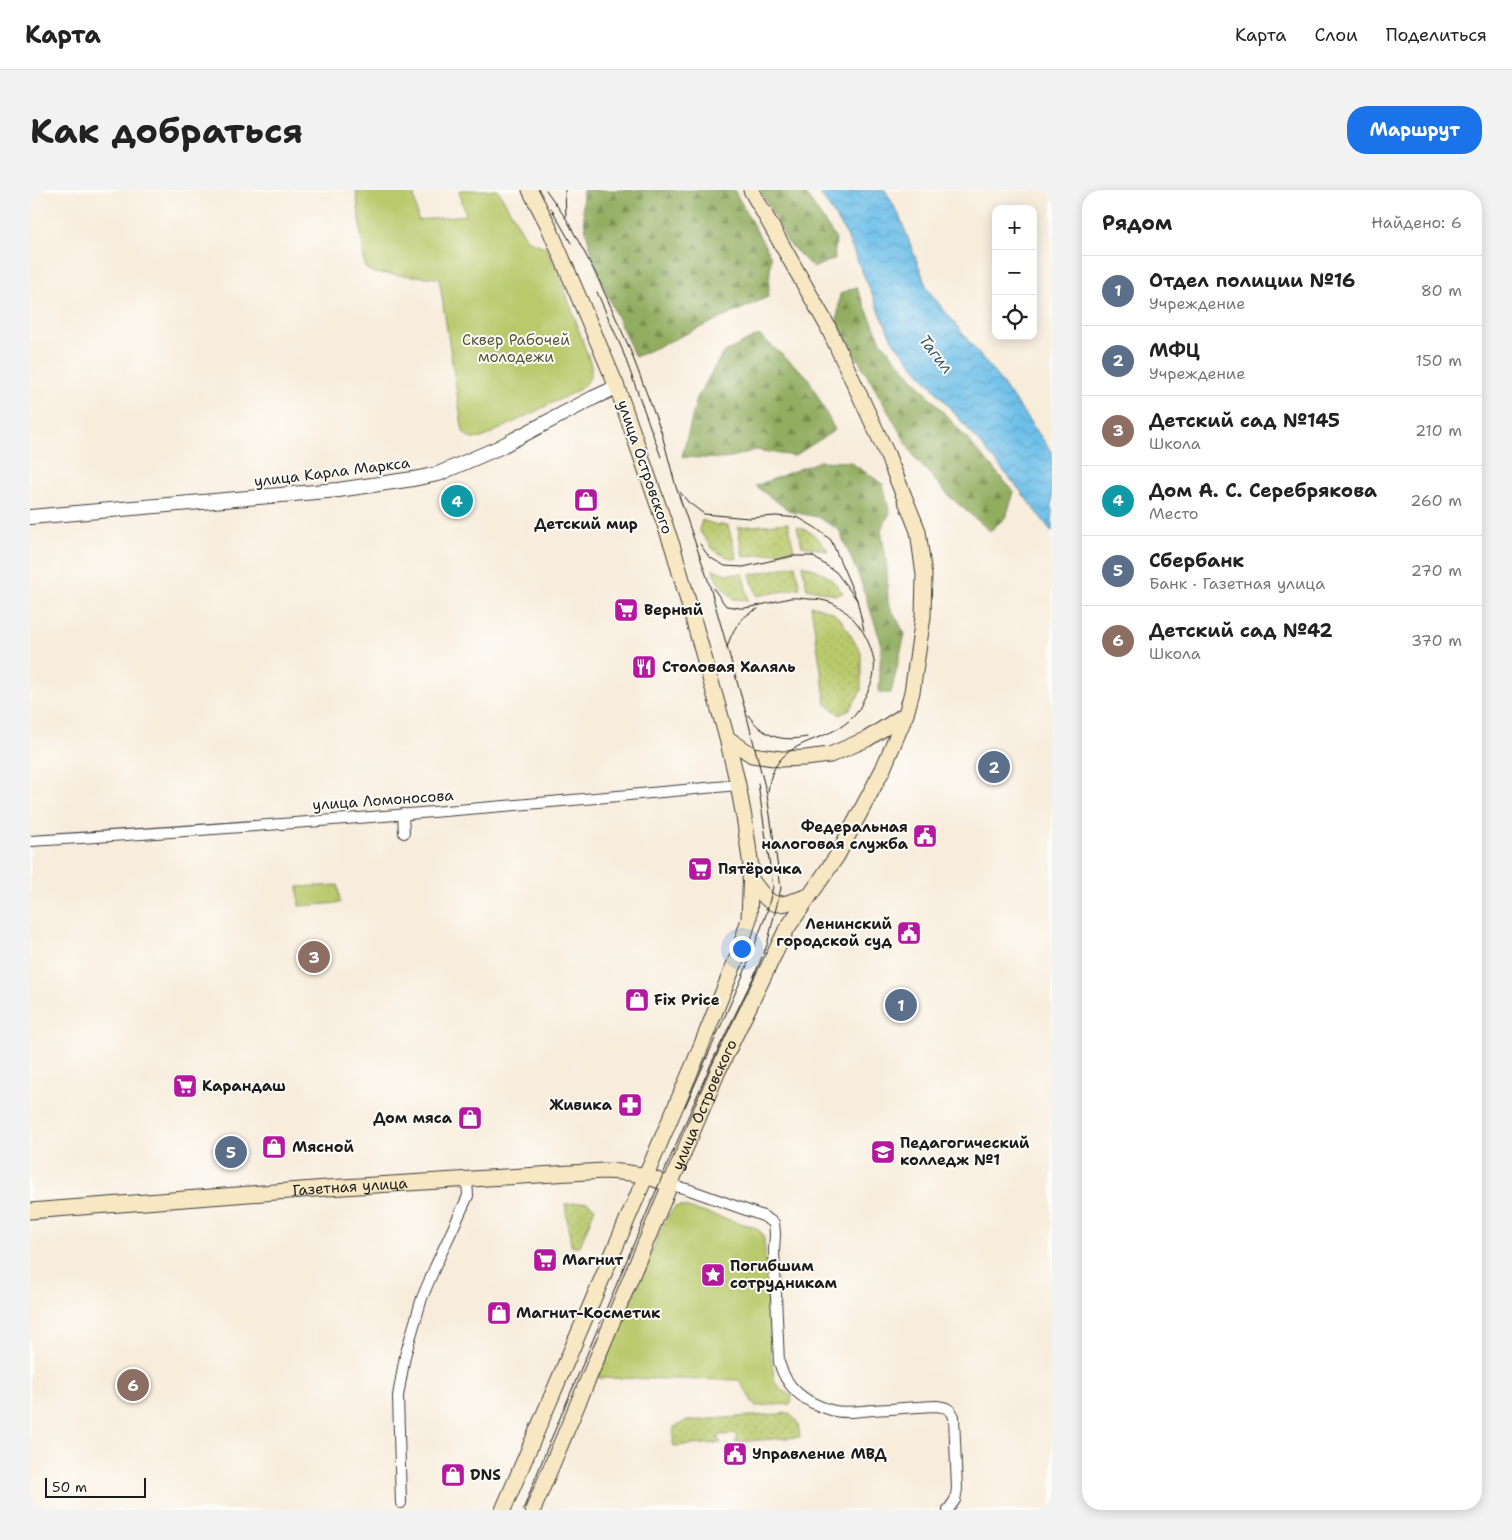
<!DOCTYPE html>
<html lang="ru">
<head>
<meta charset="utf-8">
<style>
  :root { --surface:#fff; --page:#f2f2f2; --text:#222; --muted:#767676; --line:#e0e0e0; --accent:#1a73e8 }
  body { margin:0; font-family:"Shantell Sans",sans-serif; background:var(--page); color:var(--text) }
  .controls { position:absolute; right:15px; top:15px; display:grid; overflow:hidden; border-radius:10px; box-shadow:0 2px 12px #0003 }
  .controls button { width:45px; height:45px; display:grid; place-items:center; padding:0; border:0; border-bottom:1px solid var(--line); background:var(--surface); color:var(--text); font:25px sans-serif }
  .scale { position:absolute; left:15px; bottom:12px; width:101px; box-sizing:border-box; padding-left:5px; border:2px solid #1c1c1c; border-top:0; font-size:14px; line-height:18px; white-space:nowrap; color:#1c1c1c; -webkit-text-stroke:4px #fdfcf7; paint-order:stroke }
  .you { position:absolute; left:711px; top:758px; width:18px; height:18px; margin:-12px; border:4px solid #fff; border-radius:50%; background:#1a73e8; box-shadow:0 0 0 8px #1a73e833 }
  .badge { display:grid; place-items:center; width:32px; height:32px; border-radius:50%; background:var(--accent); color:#fff; font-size:16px; font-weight:700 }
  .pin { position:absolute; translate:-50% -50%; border:2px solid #fff; box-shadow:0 1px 5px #0006 }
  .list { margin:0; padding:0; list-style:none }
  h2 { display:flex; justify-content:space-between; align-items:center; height:65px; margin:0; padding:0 20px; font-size:21px }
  h2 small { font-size:16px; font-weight:400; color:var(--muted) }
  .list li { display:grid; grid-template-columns:32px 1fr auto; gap:15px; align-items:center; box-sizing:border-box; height:70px; padding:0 20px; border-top:1px solid var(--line) }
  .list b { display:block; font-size:19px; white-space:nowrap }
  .list p { margin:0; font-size:16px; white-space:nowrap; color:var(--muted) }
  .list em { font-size:16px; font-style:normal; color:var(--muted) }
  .icon { flex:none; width:28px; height:28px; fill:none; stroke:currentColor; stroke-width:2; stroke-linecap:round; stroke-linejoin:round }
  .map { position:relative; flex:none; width:1022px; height:1320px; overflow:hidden; border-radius:20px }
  header { display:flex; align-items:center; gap:30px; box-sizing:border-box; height:70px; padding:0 25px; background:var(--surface); border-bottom:1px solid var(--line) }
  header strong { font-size:24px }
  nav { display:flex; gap:28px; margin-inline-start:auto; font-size:18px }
  .intro { display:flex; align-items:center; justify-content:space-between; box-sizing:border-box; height:120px; padding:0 30px }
  h1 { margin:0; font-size:35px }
  .button { padding:12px 22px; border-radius:20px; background:var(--accent); color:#fff; font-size:18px; font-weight:700 }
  main { display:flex; gap:30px; padding:0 30px }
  aside { flex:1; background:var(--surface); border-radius:20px; box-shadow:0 2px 12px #0003 }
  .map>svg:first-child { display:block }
  .grass { fill:url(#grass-dots); stroke:#6a7244 }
  .forest { fill:url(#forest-firs); stroke:#57643e }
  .park { fill:#b9c96c; stroke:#6a7244 }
  .water { fill:url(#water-waves); stroke:#446e82 }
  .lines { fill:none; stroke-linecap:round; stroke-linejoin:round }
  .minor-casing { stroke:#3d3b39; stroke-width:12 }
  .tertiary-casing { stroke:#3d3b39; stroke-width:16 }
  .secondary-casing { stroke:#3d3b39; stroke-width:17 }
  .minor { stroke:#fff; stroke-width:10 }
  .tertiary { stroke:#fff; stroke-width:14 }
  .secondary { stroke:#f7e8c3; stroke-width:15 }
  .tram { stroke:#1c1c1c; stroke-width:1 }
  .labels { text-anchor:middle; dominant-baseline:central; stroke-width:4; stroke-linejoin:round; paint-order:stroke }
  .park-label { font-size:15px; fill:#535938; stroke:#fdfcf7 }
  .street-label { font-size:15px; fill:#1c1c1c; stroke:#fdfcf7 }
  .poi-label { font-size:15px; font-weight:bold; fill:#1c1c1c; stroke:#fdfcf7; text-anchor:start }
  .water-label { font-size:16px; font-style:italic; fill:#3c5d6e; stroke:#fdfcf7 }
</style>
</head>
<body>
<header>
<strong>Карта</strong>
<nav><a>Карта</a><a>Слои</a><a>Поделиться</a></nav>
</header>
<div class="intro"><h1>Как добраться</h1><a class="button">Маршрут</a></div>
<main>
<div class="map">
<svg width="1022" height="1320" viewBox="0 0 1022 1320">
  <defs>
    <pattern id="grass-dots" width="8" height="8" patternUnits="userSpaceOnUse" patternTransform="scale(1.25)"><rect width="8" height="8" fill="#b9c96c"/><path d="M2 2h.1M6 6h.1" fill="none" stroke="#9eac5d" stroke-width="1.8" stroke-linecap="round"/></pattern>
    <pattern id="forest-firs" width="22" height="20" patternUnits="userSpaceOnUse" patternTransform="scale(1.25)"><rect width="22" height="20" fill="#92ad60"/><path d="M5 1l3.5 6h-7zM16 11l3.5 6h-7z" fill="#768c4e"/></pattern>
    <pattern id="water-waves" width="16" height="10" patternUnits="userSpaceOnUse" patternTransform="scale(1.25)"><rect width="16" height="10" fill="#6dbfe9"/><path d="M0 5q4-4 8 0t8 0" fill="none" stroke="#5ea4c7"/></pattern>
  </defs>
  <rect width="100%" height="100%" fill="#fdfcf7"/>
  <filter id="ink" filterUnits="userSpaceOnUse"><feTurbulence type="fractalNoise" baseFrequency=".02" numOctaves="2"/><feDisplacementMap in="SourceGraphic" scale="10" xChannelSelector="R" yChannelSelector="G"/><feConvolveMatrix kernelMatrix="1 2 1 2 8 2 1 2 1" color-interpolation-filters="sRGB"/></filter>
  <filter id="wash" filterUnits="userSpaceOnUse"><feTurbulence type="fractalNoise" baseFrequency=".0096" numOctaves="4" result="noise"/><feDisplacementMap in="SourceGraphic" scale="20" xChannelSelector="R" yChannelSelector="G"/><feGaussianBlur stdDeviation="1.12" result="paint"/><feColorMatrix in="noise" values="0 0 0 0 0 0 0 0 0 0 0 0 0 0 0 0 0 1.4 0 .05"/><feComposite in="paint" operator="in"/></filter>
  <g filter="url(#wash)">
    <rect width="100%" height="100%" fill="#f8ecdb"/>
    <g class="grass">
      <path d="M672 330 687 335H698L707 369C686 366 680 357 669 340Z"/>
      <path d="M758 333 764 360 713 367 708 337Z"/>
      <path d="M767 337C781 340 790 349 798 361L772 356Z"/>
      <path d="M765 375 770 398 727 406 720 385Z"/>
      <path d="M772 375C793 381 800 386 813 403L805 405 777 398Z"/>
      <path d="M683 379 696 384H713L718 410 703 409 687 391Z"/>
      <path d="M781 415 802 422 811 430 831 462V501L820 519 810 525 796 514Z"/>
      <path d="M557 1012 565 1018 550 1056H541L535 1014Z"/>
      <path d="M760 1223 768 1233 770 1247 705 1252 708 1248 706 1244 690 1245 688 1248 691 1253 643 1256 644 1237 656 1231Z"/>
    </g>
    <g class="forest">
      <path d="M553 0H704L741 67 738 107 605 167C585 120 548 52 553 0Z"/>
      <path d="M730 0H773L806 49 804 69 783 78 759 54Z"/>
      <path d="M826 97 852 153 984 302 976 327 960 341 919 306 885 268 807 133 810 104Z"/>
      <path d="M729 145 777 186 805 240 764 266 726 260 694 269 652 267 667 208 693 163Z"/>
      <path d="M790 271 820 272 853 294 860 323 851 339 857 378 858 413 875 444 861 503H849L851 452 830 389 809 340 788 327 761 322 725 296Z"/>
    </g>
    <g class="park">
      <path d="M326 0H383L388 30 436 25 429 1 431 0H468L498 51 516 57 531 89 561 175C562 187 559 191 550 199L452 248 441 249 433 242 409 88 344 83 335 78Z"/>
      <path d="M308 695 310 713 269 716 268 697Z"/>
      <path d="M651 1016 724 1037 731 1042 734 1049 741 1166 745 1192 753 1201 762 1206 761 1214 725 1216 709 1190 568 1188 636 1028 645 1017Z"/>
    </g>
    <path class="water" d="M788 0H855L869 25 898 100 969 189 1022 262V342L989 299 862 150 815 42Z"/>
  </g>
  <g filter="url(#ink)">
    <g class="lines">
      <defs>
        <g id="minor">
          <path d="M373 624 374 643"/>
          <path d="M0 651C236 637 473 617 708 595"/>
          <path d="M640 995 657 999 733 1026 744 1033 745 1044 744 1061 749 1172C756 1198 776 1213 801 1220 814 1224 830 1221 844 1220 864 1219 885 1217 906 1216 915 1217 921 1218 924 1227L927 1299 925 1310 918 1320"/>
          <path d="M371 1313 368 1206 375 1166 392 1108 405 1077 438 1006 437 989"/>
        </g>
        <path id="tertiary" d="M0 327 308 300 383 289 408 284 468 258 563 208 587 197"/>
        <g id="secondary">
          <path d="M697 548 722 565 751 569 775 568 800 565 837 549 876 524"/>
          <path d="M720 688C744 720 742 718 779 706"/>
          <path id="s1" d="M0 1021 297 998 573 981C602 982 613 984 640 995"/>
          <path d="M473 1320 665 871 708 765 719 729 721 677 715 633 708 595 697 548 643 358 587 197 517 33 500 0"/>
          <path id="s2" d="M503 1320 688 881 756 740 807 666 853 579 876 524 882 502 893 427 894 385 888 341 857 264 797 135 721 0"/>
        </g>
      </defs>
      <use href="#minor" class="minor-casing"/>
      <use href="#tertiary" class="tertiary-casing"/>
      <use href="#secondary" class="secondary-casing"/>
      <use href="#minor" class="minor"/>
      <use href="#tertiary" class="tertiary"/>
      <use href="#secondary" class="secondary"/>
      <g class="tram">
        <path d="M535 0 536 27"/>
        <path d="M521 18 541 53"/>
        <path d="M567 102 592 159 631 267"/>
        <path d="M650 302 658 312 674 324 719 328 746 326 769 328 786 338 801 350 827 410"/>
        <path d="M670 354 679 367 695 376 713 377 762 366H782L806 382 827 410 834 440"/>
        <path d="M683 398 696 416C702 416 709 419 715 418 730 416 745 411 760 408 766 407 773 409 779 409 787 409 794 410 802 413 818 420 833 438 839 454 847 474 846 485 836 505 832 511 830 520 825 525 797 557 744 544 738 601"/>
        <path d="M697 458C702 440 710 426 728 419"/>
        <path d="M718 525C734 547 750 552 777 547"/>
        <path d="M655 917 714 783 736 725 743 697 728 593"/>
        <path d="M493 1320 516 1261 640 968 681 874 723 788 737 755 751 698 737 605 716 523 678 390 646 297 631 241 599 157 567 86 537 30 516 0"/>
      </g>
    </g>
  </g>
  <defs>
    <symbol id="shop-square" viewBox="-11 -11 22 22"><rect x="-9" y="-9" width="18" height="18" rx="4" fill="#b5179e" stroke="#fdfcf7"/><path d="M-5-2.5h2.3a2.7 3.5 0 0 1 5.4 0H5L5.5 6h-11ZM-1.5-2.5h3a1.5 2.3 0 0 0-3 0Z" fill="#fff"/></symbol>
    <symbol id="supermarket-square" viewBox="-11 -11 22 22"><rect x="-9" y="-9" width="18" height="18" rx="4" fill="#b5179e" stroke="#fdfcf7"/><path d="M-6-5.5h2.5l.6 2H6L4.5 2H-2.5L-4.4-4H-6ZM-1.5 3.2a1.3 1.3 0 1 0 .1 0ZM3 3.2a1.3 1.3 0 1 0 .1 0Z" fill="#fff"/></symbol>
    <symbol id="restaurant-square" viewBox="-11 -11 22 22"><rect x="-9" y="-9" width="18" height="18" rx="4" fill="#b5179e" stroke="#fdfcf7"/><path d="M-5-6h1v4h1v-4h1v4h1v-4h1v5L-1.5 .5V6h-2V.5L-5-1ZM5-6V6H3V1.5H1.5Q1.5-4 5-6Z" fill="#fff"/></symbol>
    <symbol id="civic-square" viewBox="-11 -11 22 22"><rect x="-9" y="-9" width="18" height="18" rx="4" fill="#b5179e" stroke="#fdfcf7"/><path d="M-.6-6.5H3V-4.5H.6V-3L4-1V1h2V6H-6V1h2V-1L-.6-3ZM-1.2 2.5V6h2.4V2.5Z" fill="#fff"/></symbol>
    <symbol id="pharmacy-square" viewBox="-11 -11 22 22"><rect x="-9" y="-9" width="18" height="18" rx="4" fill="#b5179e" stroke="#fdfcf7"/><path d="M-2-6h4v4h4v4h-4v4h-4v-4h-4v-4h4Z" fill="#fff"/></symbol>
    <symbol id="university-square" viewBox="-11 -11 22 22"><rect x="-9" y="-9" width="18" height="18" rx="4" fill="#b5179e" stroke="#fdfcf7"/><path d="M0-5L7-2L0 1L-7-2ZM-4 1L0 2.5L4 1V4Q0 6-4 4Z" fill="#fff"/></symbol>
    <symbol id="sight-square" viewBox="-11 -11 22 22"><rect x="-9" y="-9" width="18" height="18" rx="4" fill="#b5179e" stroke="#fdfcf7"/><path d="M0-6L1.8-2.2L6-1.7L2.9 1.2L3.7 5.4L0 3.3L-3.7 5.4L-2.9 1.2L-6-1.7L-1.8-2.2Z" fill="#fff"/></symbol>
  </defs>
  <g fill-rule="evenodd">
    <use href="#shop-square" x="542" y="296" width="28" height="28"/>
    <use href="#supermarket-square" x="582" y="406" width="28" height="28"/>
    <use href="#restaurant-square" x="600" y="463" width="28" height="28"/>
    <use href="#civic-square" x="881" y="632" width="28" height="28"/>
    <use href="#supermarket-square" x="656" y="665" width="28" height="28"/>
    <use href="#civic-square" x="865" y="729" width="28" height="28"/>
    <use href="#shop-square" x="593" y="796" width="28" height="28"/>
    <use href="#supermarket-square" x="141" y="882" width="28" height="28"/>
    <use href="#pharmacy-square" x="586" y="901" width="28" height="28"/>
    <use href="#shop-square" x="426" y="914" width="28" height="28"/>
    <use href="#shop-square" x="230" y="943" width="28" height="28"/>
    <use href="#university-square" x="839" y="948" width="28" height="28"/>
    <use href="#supermarket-square" x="501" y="1056" width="28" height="28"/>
    <use href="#sight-square" x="669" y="1071" width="28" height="28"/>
    <use href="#shop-square" x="455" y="1109" width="28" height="28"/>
    <use href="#civic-square" x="691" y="1250" width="28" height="28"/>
    <use href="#shop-square" x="409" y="1271" width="28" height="28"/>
  </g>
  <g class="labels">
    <g class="park-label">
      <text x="486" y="150">Сквер Рабочей<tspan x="486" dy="17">молодежи</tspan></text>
    </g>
    <g class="street-label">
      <text transform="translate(615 277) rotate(71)">улица Островского</text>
      <text transform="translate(302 282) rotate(-7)">улица Карла Маркса</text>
      <text transform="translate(353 610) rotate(-4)">улица Ломоносова</text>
      <text stroke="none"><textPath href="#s2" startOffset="440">улица Островского</textPath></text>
      <text stroke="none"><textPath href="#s1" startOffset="321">Газетная улица</textPath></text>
    </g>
    <g class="poi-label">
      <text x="556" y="334" text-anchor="middle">Детский мир</text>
      <text x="614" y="420">Верный</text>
      <text x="632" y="477">Столовая Халяль</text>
      <text x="878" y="637" text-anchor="end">Федеральная<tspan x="878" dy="17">налоговая служба</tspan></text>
      <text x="688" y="679">Пятёрочка</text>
      <text x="862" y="734" text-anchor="end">Ленинский<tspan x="862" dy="17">городской суд</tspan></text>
      <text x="624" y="810">Fix Price</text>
      <text x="172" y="896">Карандаш</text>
      <text x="582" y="915" text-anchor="end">Живика</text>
      <text x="422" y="928" text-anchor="end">Дом мяса</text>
      <text x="870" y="953">Педагогический<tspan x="870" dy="17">колледж №1</tspan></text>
      <text x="262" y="957">Мясной</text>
      <text x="532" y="1070">Магнит</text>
      <text x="700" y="1076">Погибшим<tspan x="700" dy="17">сотрудникам</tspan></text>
      <text x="486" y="1123">Магнит-Косметик</text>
      <text x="722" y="1264">Управление МВД</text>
      <text x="440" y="1285">DNS</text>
    </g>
    <g class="water-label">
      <text transform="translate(906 164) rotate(52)">Тагил</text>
    </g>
  </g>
</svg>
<div class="controls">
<button>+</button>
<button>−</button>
<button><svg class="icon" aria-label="locate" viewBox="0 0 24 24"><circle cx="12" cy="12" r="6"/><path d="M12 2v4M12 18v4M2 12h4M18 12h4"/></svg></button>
</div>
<div class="scale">50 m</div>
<div class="you"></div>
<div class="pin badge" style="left:871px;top:815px;background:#5c6f8a">1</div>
<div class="pin badge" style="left:964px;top:577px;background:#5c6f8a">2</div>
<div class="pin badge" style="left:284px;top:767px;background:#8d6e63">3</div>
<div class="pin badge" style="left:427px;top:311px;background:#0f9aa8">4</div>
<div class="pin badge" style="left:201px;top:962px;background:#5c6f8a">5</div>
<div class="pin badge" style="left:103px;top:1195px;background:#8d6e63">6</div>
</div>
<aside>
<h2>Рядом<small>Найдено: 6</small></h2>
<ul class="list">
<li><span class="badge" style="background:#5c6f8a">1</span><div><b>Отдел полиции №16</b><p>Учреждение</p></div><em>80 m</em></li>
<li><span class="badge" style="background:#5c6f8a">2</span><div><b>МФЦ</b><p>Учреждение</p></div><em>150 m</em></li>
<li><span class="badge" style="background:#8d6e63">3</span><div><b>Детский сад №145</b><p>Школа</p></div><em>210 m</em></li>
<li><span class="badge" style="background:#0f9aa8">4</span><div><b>Дом А. С. Серебрякова</b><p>Место</p></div><em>260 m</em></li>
<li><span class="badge" style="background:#5c6f8a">5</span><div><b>Сбербанк</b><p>Банк · Газетная улица</p></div><em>270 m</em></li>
<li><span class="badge" style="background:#8d6e63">6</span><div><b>Детский сад №42</b><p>Школа</p></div><em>370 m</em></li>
</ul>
</aside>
</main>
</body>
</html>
